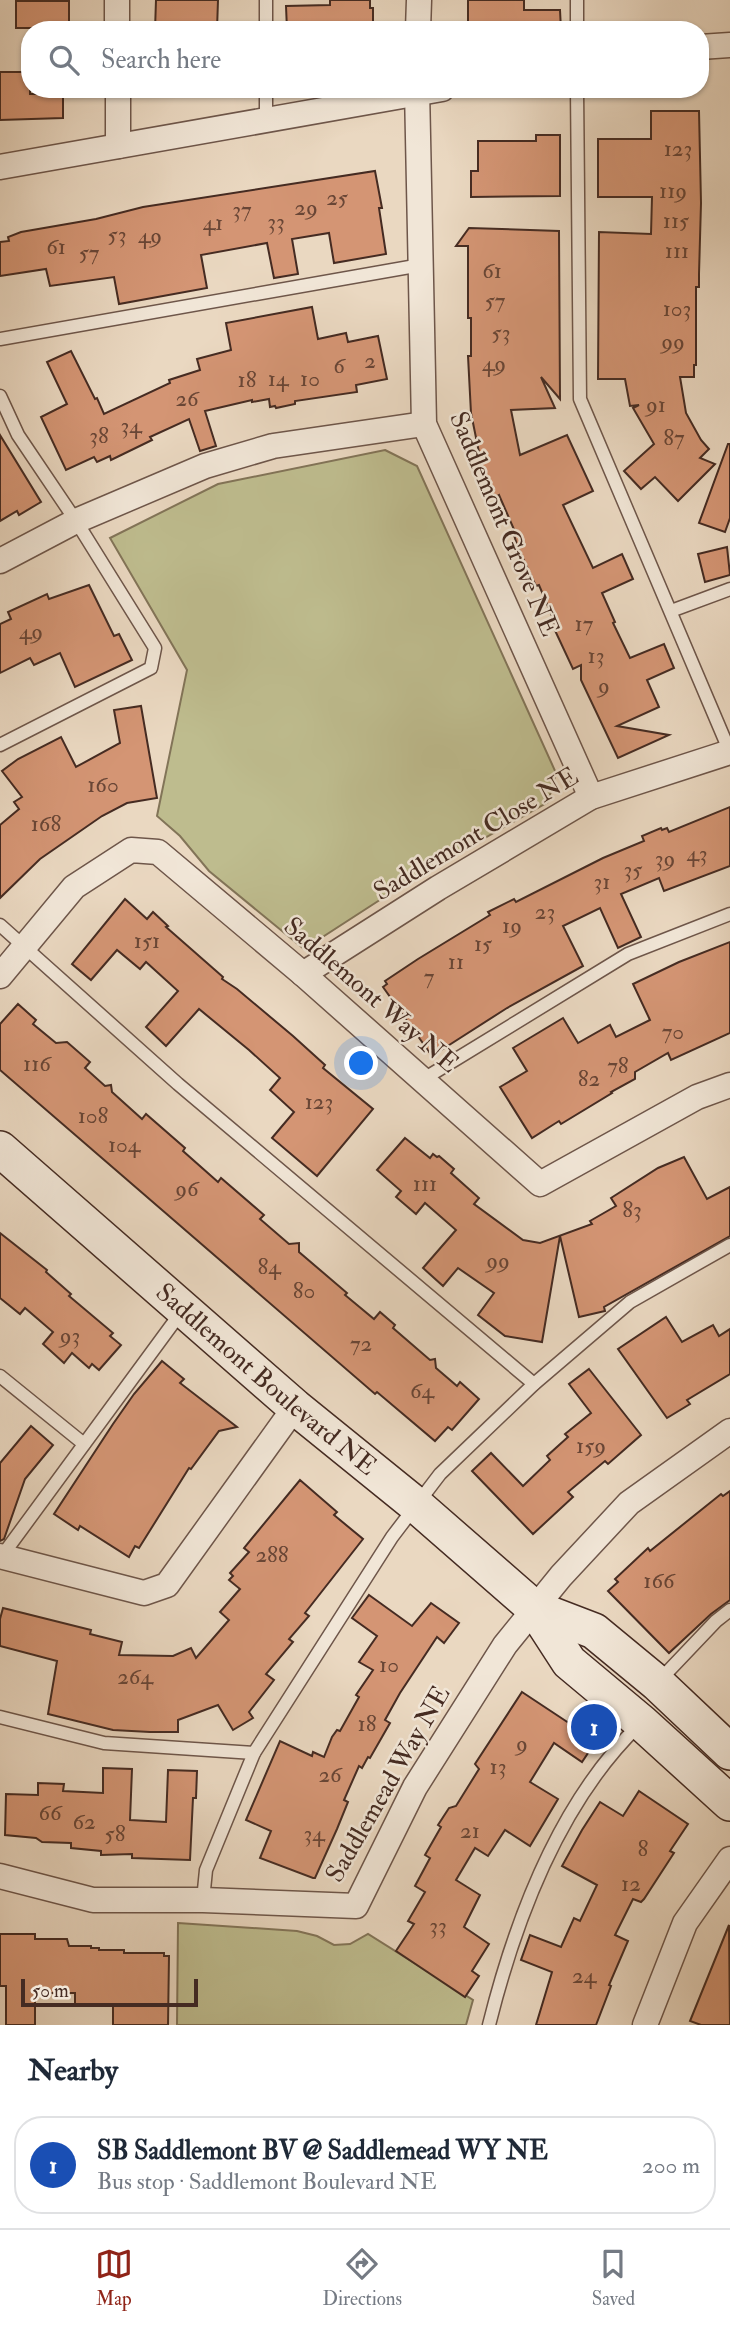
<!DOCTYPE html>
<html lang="en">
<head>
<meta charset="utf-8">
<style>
  :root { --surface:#fff; --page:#f6f6f7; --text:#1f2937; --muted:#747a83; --line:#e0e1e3; --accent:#8f2418 }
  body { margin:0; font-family:"IM FELL Double Pica",serif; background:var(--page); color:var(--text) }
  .scale { position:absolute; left:21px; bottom:18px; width:177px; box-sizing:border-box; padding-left:7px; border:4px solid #452b22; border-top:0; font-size:19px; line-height:24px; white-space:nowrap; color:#452b22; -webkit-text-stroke:5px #f1e6d7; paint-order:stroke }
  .you { position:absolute; left:362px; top:1064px; width:24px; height:24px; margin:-18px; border:5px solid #fff; border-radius:50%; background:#1a73e8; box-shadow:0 0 0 10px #1a73e833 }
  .badge { display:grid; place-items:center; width:46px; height:46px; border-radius:50%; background:var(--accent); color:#fff; font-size:23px; font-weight:700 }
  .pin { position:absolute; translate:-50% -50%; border:4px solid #fff; box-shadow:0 2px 7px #0006 }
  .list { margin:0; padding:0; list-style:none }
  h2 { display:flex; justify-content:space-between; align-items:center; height:91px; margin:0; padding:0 28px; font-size:30px }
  h2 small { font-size:23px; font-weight:400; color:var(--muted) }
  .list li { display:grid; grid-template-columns:46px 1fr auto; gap:21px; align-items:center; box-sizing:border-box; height:98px; margin:0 14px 14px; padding:0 14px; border:2px solid var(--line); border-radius:28px }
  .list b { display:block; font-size:26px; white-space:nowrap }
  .list p { margin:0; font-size:23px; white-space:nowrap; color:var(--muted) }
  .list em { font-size:23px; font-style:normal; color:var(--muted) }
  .icon { flex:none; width:38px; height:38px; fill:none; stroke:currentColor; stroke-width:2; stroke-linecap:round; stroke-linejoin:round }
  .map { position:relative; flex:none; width:730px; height:2025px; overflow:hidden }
  .search { position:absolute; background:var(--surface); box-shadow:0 2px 5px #0004; left:21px; right:21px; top:21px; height:77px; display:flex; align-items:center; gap:18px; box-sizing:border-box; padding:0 24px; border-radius:28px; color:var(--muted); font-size:26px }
  .sheet { height:203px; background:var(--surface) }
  nav { display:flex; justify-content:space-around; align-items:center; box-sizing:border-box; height:98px; border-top:2px solid var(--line); background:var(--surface); font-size:19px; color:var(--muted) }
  nav a { display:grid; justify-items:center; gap:4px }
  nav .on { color:var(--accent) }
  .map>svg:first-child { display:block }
  .green { fill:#bebc8e; stroke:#827458; stroke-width:2 }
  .building { fill:#d49574; stroke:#452b22; stroke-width:2 }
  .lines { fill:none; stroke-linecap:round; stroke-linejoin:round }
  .lane-casing { stroke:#6e564a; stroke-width:15 }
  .street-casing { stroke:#6e564a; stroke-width:27 }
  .secondary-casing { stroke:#452b22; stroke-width:38 }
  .lane { stroke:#f1e6d7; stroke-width:12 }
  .street { stroke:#f1e6d7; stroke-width:24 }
  .secondary { stroke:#f1e6d7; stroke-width:35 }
  .labels { text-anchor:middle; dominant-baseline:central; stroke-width:5; stroke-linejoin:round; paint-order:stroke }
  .number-label { font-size:23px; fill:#694636 }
  .street-label { font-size:26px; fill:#452b22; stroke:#f1e6d7 }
</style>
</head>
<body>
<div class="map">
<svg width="730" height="2025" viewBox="0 0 730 2025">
  <rect width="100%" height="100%" fill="#ead8c1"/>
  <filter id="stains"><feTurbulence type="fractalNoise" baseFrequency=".00286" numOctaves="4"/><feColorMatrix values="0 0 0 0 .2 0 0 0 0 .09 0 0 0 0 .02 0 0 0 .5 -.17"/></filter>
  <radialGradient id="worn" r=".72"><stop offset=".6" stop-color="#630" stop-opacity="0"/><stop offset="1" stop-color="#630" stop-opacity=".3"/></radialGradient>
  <g class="green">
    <path d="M385 450 417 466 556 773 548 802 406 883 304 949 209 871 180 836 157 816 187 670 110 538 218 484Z"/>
    <path d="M178 1923 297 1931 317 1936 334 1945 350 1944 368 1934 473 2000 466 2025H177Z"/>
  </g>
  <g class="building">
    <path d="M156 0H218L217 30H155Z"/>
    <path d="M330 0H370V8H373V30H287L286 6 330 5Z"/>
    <path d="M468 0H524V10H560L561 30H468Z"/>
    <rect x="16" y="1" width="53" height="27"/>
    <path d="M0 72H30V94H63V118L0 120Z"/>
    <path d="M651 111H699L701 203 699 274V287H696V365H694V377H680L686 413 701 440 709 449 700 458 715 464 678 501 655 477 641 489 624 471 654 444 633 408 639 405 630 406 625 379H598L599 232 651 234 652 197H598V139H651Z"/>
    <path d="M536 135H560V196L471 197V171H478V141H536Z"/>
    <path d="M375 171 382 208H379L386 254 334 263 329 233 292 239 298 274 274 278 267 243 201 255 207 288 119 304 114 277 50 286 46 269 0 276V242L9 241 8 237 21 232 96 219 143 207Z"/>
    <path d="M469 228 559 231 560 399 541 377 555 408 511 410 520 455 567 435 593 491 563 505 593 568 622 554 633 579 602 593 615 622 613 623 630 658 664 644 674 668 647 680 659 707 617 726 669 735 618 758 581 680V665L573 669 552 624 555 623 539 585 536 586 518 548 514 535 516 534 499 495 494 498 484 477 471 413 468 356H471V318H468V246H456Z"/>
    <path d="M312 307 318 339 346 333 348 342 378 336 387 379 356 385 357 392 295 401V404L276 408 275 406 270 407 269 399 252 402V400L205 411 216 446 200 451 189 419 150 437 152 440 111 460 110 456 97 462 94 457 66 470 41 417 67 404 47 362 71 351 95 399 97 398 104 414 170 383 169 380 200 370 197 359 231 350 226 323Z"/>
    <path d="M0 435 41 502 19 515 17 511 0 521Z"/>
    <path d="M728 444H730V518L725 532 699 523Z"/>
    <path d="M727 547 730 575 705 582 698 554Z"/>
    <path d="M89 585 114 636 119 634 132 660 75 687 60 653 34 665 30 658 0 673V624L11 619 8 612 47 594 49 599Z"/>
    <path d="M141 706 157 798 127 803 102 816 40 859 0 898V825L19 809 14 802 22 797 2 771 18 759 61 737 76 767 120 743 114 710Z"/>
    <path d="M730 807V866L664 891 659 878 621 894 641 937 618 948 600 908 563 926 583 966 507 1008 432 1056 383 987 387 984 385 981 418 959 490 915 488 912 514 899 516 902 603 858 644 841 642 836 661 828 662 830 667 828 669 832Z"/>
    <path d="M125 899 147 919 153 912 168 926 166 927 223 977 222 979 237 989 293 1036 325 1065 323 1068 373 1109 317 1176 272 1138 294 1112 270 1090 280 1078 249 1050 199 1009 166 1046 146 1027 178 991 146 962 140 969 117 950 91 980 72 964Z"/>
    <path d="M730 942V1033L671 1060 668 1053 635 1072V1079L611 1092 612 1093 561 1124 559 1121 532 1138 500 1087 527 1071 513 1048 563 1018 578 1043 610 1025 616 1037 650 1020 633 984 679 962Z"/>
    <path d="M18 1004 36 1020 33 1024 56 1043 67 1042 90 1062 85 1068 105 1086 111 1085 112 1092 142 1119 146 1114 185 1148 183 1151 218 1182 221 1178 264 1215 260 1219 289 1244 299 1243V1252L347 1293 345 1295 374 1319 380 1312 395 1325 393 1328 430 1360 435 1359 436 1368 457 1386 460 1382 479 1399 452 1430 448 1427 435 1441 377 1392 375 1394 0 1070V1024Z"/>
    <path d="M405 1138 430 1158 433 1154 437 1157 439 1156 454 1169 451 1173 479 1198 474 1204 523 1240 540 1243 592 1224 590 1221 616 1206 611 1198 658 1168 684 1157 707 1199 730 1187V1236L604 1307 605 1311 579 1317 560 1236 542 1342 505 1336 478 1315 494 1293 458 1268 443 1286 423 1268 456 1230 425 1203 416 1214 396 1197 401 1191 377 1170Z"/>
    <path d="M0 1233 47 1270 46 1272 71 1294 69 1296 113 1333 110 1336 121 1345 99 1370 92 1364 89 1368 72 1353 64 1363 43 1344 53 1332 25 1308 20 1314 0 1298Z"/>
    <path d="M666 1317 682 1342 713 1325 719 1336 730 1329V1374L687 1400 690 1404 667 1418 618 1349Z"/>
    <path d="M162 1361 184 1379 180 1383 237 1427 219 1431 191 1469 189 1468 139 1548 135 1546 129 1557 80 1526 78 1530 54 1514 113 1424 134 1394Z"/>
    <path d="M589 1369 641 1435 608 1464 605 1461 568 1492 573 1497 533 1534 472 1471 491 1453 523 1486 550 1460 547 1456 568 1437 565 1434 591 1413 569 1384Z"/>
    <path d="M31 1426 53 1445 25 1479 4 1539 0 1541V1463Z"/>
    <path d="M300 1480 337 1512 334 1515 363 1539 305 1613 309 1616 289 1639 293 1642 266 1674 274 1680 249 1712 253 1718 233 1730 218 1705 178 1720V1732H150L113 1730 48 1714 57 1661 0 1646V1619L3 1608 91 1630 90 1634 122 1642 119 1655 173 1656 191 1648 196 1658 229 1620 220 1612 240 1589 229 1580 233 1576 230 1573 249 1552 244 1548Z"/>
    <path d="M730 1491V1600L711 1614 669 1653 608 1591 618 1582 615 1579 648 1548 650 1551 721 1494 723 1496Z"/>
    <path d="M369 1595 412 1626 431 1603 459 1623 444 1643 437 1637 400 1693 385 1720 390 1723 370 1758 368 1757 362 1768 359 1766 344 1800 348 1802 337 1829 315 1878H313L260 1858 271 1831 246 1820 280 1741 312 1756 313 1752 324 1757 332 1737 337 1730 340 1731 359 1697 356 1695 373 1670 359 1662 377 1636 352 1618Z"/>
    <path d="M522 1692 596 1741 582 1762 554 1743 530 1782 558 1799 530 1846 505 1830 488 1856 475 1848 456 1880 480 1895 464 1927 489 1944 472 1971 479 1976 465 1997 396 1951 414 1924 408 1921 425 1892 415 1886 430 1858 425 1855 441 1827 438 1825 449 1808 456 1806 479 1769 475 1764Z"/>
    <path d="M103 1768 132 1769 130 1820 166 1822 168 1770 197 1771 196 1798H193L190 1860 132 1858V1854L101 1855V1851L71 1848V1843L42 1842 36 1838 5 1835 6 1794 38 1795V1783L64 1784 63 1791 103 1793Z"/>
    <path d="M639 1791 688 1824 670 1851 674 1853 644 1899 641 1902 633 1899 615 1935 628 1941 609 1985 611 1986 596 2025H536L552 1972 521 1960 530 1935 561 1947 574 1918 580 1921 597 1885 562 1866 582 1830 600 1802 623 1816Z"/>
    <path d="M729 1925 730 2025H701L690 2021Z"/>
    <path d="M0 1934H35V1939H67L69 1946H91V1948H99V1950H124V1953H164V1956H169L168 2025H113V2004L75 2005V1993H35V2025H6V1986H0Z"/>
  </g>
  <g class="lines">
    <defs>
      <g id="lane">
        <path d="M266 30V0"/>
        <path d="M577 30V0"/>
        <path d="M577 89 580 399 730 752"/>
        <path d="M266 120V89"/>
        <path d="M0 339 421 265"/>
        <path d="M0 396 18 435 76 521 155 648 151 668 0 745"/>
        <path d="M671 611 730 589"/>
        <path d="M0 925 178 1084 534 1384"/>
        <path d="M422 1080 628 954 730 914"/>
        <path d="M0 1376 84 1444"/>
        <path d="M2 1556 182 1311"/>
        <path d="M658 1682 716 1621 730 1610"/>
        <path d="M0 1717 104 1743 254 1753"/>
        <path d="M203 1900 206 1870 254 1753 392 1537 440 1474 534 1384 630 1302 730 1245"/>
        <path d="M489 2025C515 1921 560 1801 639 1725"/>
      </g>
      <g id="street">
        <path d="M117 0V30"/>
        <path d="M418 30 419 0"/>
        <path d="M700 47 730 45"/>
        <path d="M118 89V146"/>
        <path d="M417 89 424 424 591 797"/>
        <path d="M0 167 442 89"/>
        <path d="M0 561 76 521 205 466 273 446 424 424"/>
        <path d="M303 974 438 888 591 797 730 752"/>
        <path d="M0 976 74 887 131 850 158 852 303 974 540 1184 697 1097 730 1085"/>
        <path d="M0 1556 144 1593 167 1585 295 1407"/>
        <path d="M0 1876 93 1900H203L356 1906 415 1787 505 1645 561 1576 629 1503 730 1431"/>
        <path d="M645 2025 685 1923 730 1859"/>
      </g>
      <g id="secondary">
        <path id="s1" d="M0 1149 295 1407 416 1505 534 1608 569 1662 642 1723 730 1803"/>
        <path d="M534 1608 594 1631 657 1683 730 1752"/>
      </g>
    </defs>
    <use href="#lane" class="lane-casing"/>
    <use href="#street" class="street-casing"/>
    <use href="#secondary" class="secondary-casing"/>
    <use href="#lane" class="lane"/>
    <use href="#street" class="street"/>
    <use href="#secondary" class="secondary"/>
  </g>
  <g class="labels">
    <g class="number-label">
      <text x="678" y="148">123</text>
      <text x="673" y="190">119</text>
      <text x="337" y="197">25</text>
      <text x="306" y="207">29</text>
      <text x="242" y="209">37</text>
      <text x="676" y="220">115</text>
      <text x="276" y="221">33</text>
      <text x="213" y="222">41</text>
      <text x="117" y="234">53</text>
      <text x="150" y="235">49</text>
      <text x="56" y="246">61</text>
      <text x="677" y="250">111</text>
      <text x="89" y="252">57</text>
      <text x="492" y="270">61</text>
      <text x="495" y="300">57</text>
      <text x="677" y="308">103</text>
      <text x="501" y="332">53</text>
      <text x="673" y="341">99</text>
      <text x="370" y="360">2</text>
      <text x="494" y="363">49</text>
      <text x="339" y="365">6</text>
      <text x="278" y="378">14</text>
      <text x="310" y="378">10</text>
      <text x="247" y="379">18</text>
      <text x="187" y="398">26</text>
      <text x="656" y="404">91</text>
      <text x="131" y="425">34</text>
      <text x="99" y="435">38</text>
      <text x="674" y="437">87</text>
      <text x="584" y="623">17</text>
      <text x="31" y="631">49</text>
      <text x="596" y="655">13</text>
      <text x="604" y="685">9</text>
      <text x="103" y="784">160</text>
      <text x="46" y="823">168</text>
      <text x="697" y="853">43</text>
      <text x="665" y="858">39</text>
      <text x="633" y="869">35</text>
      <text x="602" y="881">31</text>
      <text x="545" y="911">23</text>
      <text x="512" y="925">19</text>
      <text x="147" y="940">151</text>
      <text x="483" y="943">15</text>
      <text x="456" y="961">11</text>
      <text x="429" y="976">7</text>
      <text x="673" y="1031">70</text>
      <text x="37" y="1063">116</text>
      <text x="618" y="1065">78</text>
      <text x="589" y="1078">82</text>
      <text x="319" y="1101">123</text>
      <text x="93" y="1115">108</text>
      <text x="124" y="1144">104</text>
      <text x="425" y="1183">111</text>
      <text x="187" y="1188">96</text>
      <text x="632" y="1209">83</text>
      <text x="498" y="1260">99</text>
      <text x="269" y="1266">84</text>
      <text x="304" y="1290">80</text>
      <text x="70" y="1335">93</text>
      <text x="361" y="1343">72</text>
      <text x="422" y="1390">64</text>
      <text x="591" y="1445">159</text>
      <text x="272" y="1554">288</text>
      <text x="659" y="1580">166</text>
      <text x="389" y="1664">10</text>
      <text x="135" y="1676">264</text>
      <text x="367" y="1723">18</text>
      <text x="522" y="1743">9</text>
      <text x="498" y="1766">13</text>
      <text x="330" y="1774">26</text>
      <text x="50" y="1812">66</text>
      <text x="84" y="1821">62</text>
      <text x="470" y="1830">21</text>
      <text x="115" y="1833">58</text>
      <text x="314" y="1833">34</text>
      <text x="643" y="1848">8</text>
      <text x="631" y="1883">12</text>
      <text x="438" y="1925">33</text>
      <text x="584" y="1975">24</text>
    </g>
    <g class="street-label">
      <text transform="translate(504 524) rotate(67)">Saddlemont Grove NE</text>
      <text transform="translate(476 834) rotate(-31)">Saddlemont Close NE</text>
      <text transform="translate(371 995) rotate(41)">Saddlemont Way NE</text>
      <text stroke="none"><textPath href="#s1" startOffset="352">Saddlemont Boulevard NE</textPath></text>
      <text transform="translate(388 1784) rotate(-60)">Saddlemead Way NE</text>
    </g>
  </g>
  <rect width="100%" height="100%" filter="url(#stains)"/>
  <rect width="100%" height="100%" fill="url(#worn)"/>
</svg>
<div class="scale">50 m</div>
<div class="you"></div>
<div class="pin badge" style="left:594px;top:1727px;background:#1a4fb4">1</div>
<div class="search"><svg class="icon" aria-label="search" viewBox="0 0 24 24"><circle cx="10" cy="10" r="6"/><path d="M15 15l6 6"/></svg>Search here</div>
</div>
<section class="sheet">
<h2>Nearby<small></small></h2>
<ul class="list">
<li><span class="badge" style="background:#1a4fb4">1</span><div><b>SB Saddlemont BV @ Saddlemead WY NE</b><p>Bus stop · Saddlemont Boulevard NE</p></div><em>200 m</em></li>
</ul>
</section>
<nav>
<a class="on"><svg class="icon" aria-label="map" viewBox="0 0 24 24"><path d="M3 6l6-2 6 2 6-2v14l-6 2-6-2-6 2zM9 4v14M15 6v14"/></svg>Map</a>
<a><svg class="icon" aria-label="directions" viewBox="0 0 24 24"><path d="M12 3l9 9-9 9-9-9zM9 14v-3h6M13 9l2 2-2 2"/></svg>Directions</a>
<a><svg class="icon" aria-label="saved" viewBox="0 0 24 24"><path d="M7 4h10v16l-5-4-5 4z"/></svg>Saved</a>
</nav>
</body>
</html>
